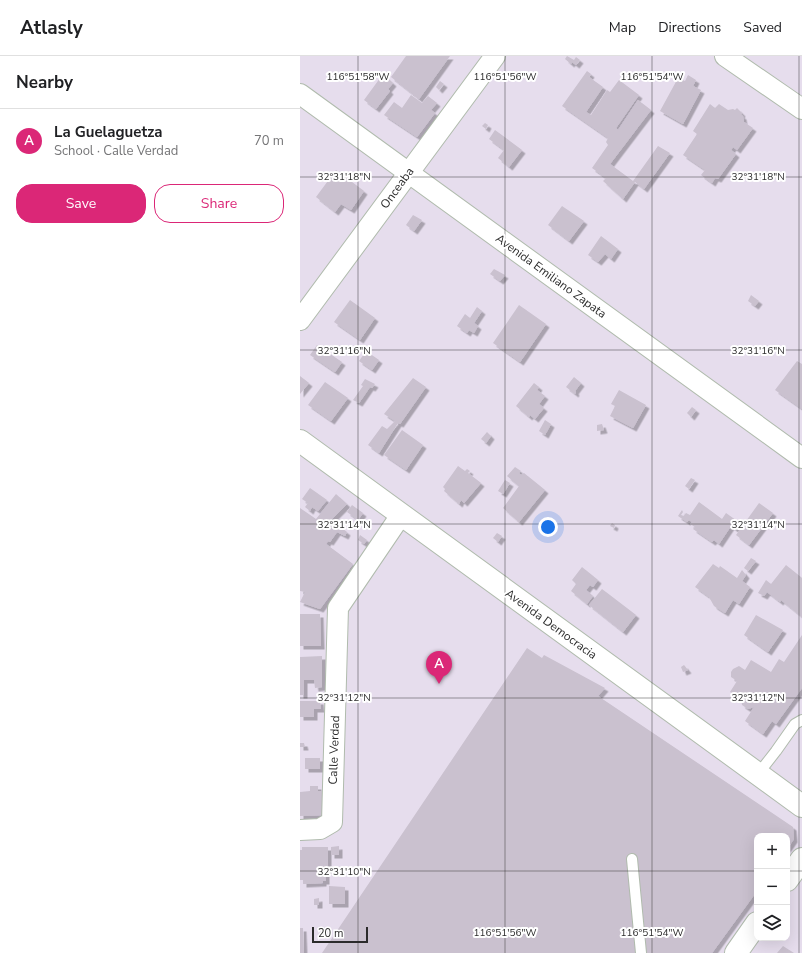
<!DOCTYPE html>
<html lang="en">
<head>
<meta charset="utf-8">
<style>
  :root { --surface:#fff; --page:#f6f6f6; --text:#202124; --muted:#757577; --line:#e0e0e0; --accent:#db2777 }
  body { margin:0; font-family:"Nunito Sans",sans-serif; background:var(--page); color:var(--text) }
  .controls { position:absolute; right:12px; bottom:12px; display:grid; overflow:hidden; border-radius:8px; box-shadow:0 4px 16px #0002 }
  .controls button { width:36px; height:36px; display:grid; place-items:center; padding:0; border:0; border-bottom:1px solid var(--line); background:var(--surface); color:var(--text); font:20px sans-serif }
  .scale { position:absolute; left:12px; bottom:10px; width:56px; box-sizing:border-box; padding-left:4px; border:2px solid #2b2b2b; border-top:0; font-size:11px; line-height:14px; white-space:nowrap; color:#2b2b2b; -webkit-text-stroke:3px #fff; paint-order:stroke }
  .you { position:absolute; left:248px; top:471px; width:14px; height:14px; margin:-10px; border:3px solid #fff; border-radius:50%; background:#1a73e8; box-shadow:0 0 0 6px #1a73e833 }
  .badge { display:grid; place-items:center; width:26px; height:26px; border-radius:50%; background:var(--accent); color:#fff; font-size:13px; font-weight:700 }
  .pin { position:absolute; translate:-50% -33px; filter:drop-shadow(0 1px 2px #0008) }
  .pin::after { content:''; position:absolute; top:21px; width:14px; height:12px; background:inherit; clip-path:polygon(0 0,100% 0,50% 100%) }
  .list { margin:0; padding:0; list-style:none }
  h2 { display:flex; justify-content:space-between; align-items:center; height:52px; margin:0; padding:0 16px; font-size:17px }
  h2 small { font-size:13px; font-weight:400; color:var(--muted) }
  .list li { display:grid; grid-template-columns:26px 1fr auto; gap:12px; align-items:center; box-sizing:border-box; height:64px; padding:0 16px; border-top:1px solid var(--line) }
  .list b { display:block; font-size:15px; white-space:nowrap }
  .list p { margin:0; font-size:13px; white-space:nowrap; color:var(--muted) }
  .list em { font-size:13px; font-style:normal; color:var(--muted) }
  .actions { display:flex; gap:8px; padding:12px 16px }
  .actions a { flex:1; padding:9px 0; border:1px solid var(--accent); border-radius:16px; text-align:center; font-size:14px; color:var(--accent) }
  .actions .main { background:var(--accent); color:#fff }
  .icon { flex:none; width:22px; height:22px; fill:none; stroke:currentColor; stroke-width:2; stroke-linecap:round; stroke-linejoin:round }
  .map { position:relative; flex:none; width:502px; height:897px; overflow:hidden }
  header { display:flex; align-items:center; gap:24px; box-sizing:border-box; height:56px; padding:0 20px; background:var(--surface); border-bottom:1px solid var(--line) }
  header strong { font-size:19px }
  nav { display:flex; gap:22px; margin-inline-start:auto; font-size:14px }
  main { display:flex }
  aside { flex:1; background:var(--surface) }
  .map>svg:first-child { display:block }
  .building { fill:#cac1cf; filter:url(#shadow) }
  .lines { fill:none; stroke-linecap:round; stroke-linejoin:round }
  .service-casing { stroke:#b0bbad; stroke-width:12 }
  .minor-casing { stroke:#b0bbad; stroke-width:22 }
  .tertiary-casing { stroke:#b0bbad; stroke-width:24 }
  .service { stroke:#fff; stroke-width:10 }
  .minor { stroke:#fff; stroke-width:20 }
  .tertiary { stroke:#fff; stroke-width:22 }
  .ticks { fill:none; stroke:#2b2b2b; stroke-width:1; stroke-opacity:0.45 }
  .labels { text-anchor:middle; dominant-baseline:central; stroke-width:4; stroke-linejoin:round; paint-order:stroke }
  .street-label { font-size:12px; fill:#2b2b2b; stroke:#fff }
  .ticks-label { font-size:10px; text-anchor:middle; fill:#2b2b2b; stroke:#fff; stroke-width:4; stroke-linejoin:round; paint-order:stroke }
</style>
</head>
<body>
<header>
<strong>Atlasly</strong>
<nav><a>Map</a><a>Directions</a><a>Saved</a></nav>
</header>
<main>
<aside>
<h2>Nearby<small></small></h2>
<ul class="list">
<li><span class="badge">A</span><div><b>La Guelaguetza</b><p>School · Calle Verdad</p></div><em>70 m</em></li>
</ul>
<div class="actions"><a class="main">Save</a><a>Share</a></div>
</aside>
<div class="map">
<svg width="502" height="897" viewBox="0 0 502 897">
  <defs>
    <filter id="shadow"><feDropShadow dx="3.5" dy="3.5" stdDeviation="0" flood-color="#0004"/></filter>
  </defs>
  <rect width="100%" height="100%" fill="#e6dded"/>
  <g class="building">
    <path d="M106 0H150L119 43 91 21Z"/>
    <path d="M267 0 274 4 276 1 280 4 276 9 272 6 271 8 265 3Z"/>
    <path d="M287 15 291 18 289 21 303 31 286 56 291 59 307 34 310 36 319 24 339 39 316 72 318 74 338 44 351 54 310 108 333 125 358 90 370 97 344 133 335 126 323 143 303 125 306 122 292 112 308 89 306 86 308 82 262 50Z"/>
    <path d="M83 18 93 27 88 33 90 35 76 53 64 44Z"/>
    <path d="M388 19 396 24 393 30 401 34 383 68 360 55 378 22 385 25Z"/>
    <path d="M140 25 144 28 139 34 136 31Z"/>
    <path d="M111 39 122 47 128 40 137 47 131 54 135 57 117 81 84 59 94 46 102 52Z"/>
    <path d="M410 48 415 52 419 48 428 54 433 53 435 54 437 52 442 57 441 59 443 60 444 66 453 72 437 94 433 91 431 94 436 98 418 123 415 122 412 127 401 119 405 114 383 99 397 78 393 75Z"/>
    <path d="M185 67 188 69 186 73 182 70Z"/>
    <path d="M195 74 222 94 209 111 198 102 204 94 189 83Z"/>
    <path d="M36 114 64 135 51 154 41 148 35 156 16 141Z"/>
    <path d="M262 150 284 165 269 185 248 169Z"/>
    <path d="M113 159 122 164 114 175 106 169Z"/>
    <path d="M301 180 318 193 311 203 305 198 298 206 288 199Z"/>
    <path d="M194 213 205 219 200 225 190 218Z"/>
    <path d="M451 239 459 245 455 250 448 245Z"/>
    <path d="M50 244 75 262 60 284 34 266Z"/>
    <path d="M219 249 246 268 220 306 193 287Z"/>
    <path d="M177 251 182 255 174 267 178 270 174 277 169 274 167 277 157 270 165 258 170 262Z"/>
    <path d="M17 289 42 306 35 316 10 299Z"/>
    <path d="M66 295 79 304 72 314 59 305Z"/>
    <path d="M497 305 502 308V353L475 334Z"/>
    <path d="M0 320 9 327 0 338Z"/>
    <path d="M274 321 281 327 275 335 276 336 275 338 266 331Z"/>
    <path d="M113 322 126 331 100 368 98 367 79 397 68 389 82 370 87 373 95 365 84 358Z"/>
    <path d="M65 323 75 328 72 332 70 331 59 347 53 344 63 330 61 329Z"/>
    <path d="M25 326 48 342 31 365 8 349Z"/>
    <path d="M234 327 239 331 237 334 245 340 239 348 244 352 235 363 230 359 229 361 216 350Z"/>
    <path d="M319 334 346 349 333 372 310 360 315 350 311 348Z"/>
    <path d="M392 351 396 354 391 361 387 357Z"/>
    <path d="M245 364 251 368 245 379 239 375Z"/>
    <path d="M302 368 304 374 297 375V369Z"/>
    <path d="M102 374 123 389 106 414 84 399Z"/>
    <path d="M187 376 191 380 186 387 181 383Z"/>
    <path d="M158 410 165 415 167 413 170 415 168 417 181 427 164 447 161 444 159 448 144 435 145 433 143 431Z"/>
    <path d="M215 411 221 415 219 417 221 419 224 417 245 434 219 466 203 452 219 430 207 420Z"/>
    <path d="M391 422 395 424 389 433 385 430Z"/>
    <path d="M205 424 210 427 203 438 198 435Z"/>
    <path d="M10 432 27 444 18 455 12 451 10 455 5 451 8 447 2 443Z"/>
    <path d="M36 438 47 448 31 464 47 476 45 480 37 476 30 486 28 485 26 488 53 508 20 553 0 546 5 536 0 535V452L16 463Z"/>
    <path d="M399 446 422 463 426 457 440 467 436 474 431 470 419 488 414 484 412 486 393 473 395 471 390 468 392 466 389 464 387 466 378 460 382 454 383 456 381 459 384 460 386 457 390 459Z"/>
    <path d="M459 447 473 457 449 489 436 479Z"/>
    <path d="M52 449 63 457 58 464 47 456Z"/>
    <path d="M312 467 315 469 314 472 310 470Z"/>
    <path d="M197 477 202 480 198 486 193 482Z"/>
    <path d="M60 479 67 484 64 488 58 484Z"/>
    <path d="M451 502 456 505 448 515 444 512Z"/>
    <path d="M413 508 419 512 420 510 437 522 442 514 446 519 442 525 450 531 439 548 433 544 425 557 414 550 409 541 395 531Z"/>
    <path d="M486 509 502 522V561L481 544 480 546 467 536 464 540 458 537 466 524 471 528Z"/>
    <path d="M282 511 298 524 293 531 290 529 286 534 293 540 287 548 271 535 276 528 272 524Z"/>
    <path d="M302 533 336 559 323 576 289 549Z"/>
    <path d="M0 558H20L21 590H0Z"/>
    <path d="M456 559 483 574 468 596 444 579Z"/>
    <path d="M502 579V632L476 668 472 665 463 678 445 665 454 651 448 653 442 649 441 642 430 636 437 625 431 621V616L433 613 439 610 445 614 451 604 471 616 479 603 484 606Z"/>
    <path d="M227 592 242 602 244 599 305 632 298 640 493 771 494 783 487 793V780H457V835L412 897H22Z"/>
    <path d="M22 600V631L15 632 14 624H4V639H0V601Z"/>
    <path d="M384 609 388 614 383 616 381 611Z"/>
    <path d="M0 645H20L21 653H14V661H0Z"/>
    <path d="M0 687H4L5 691H0Z"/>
    <rect x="5" y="702" width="15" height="11"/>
    <path d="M10 730H18V735H24L25 759 0 760V736L10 735Z"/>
    <path d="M39 790V799H31V791Z"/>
    <path d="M2 791H28V814H26V825H23V827L3 828V824H0V794H2Z"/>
    <path d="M29 830 45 831V848H29Z"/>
    <path d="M19 842V849H14V843Z"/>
    <path d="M0 872H3L4 897H0Z"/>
    <path d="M483 890 494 897H477Z"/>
  </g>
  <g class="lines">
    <defs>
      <g id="service">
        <path d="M458 718 476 695 495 668 502 664"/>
        <path d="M332 803 341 897"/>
      </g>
      <g id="minor">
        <path d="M425 0 502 53"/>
        <path d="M0 38 502 402"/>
        <path d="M0 264 195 0"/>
        <path d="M0 774 20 773 32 766 38 552 101 459"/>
      </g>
      <g id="tertiary">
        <path d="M0 385 502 750"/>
        <path d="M487 824 502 803"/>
        <path d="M436 897 457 867"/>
      </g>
    </defs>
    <use href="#service" class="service-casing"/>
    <use href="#minor" class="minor-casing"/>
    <use href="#tertiary" class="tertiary-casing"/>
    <use href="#service" class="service"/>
    <use href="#minor" class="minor"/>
    <use href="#tertiary" class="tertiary"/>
  </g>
  <path class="ticks" d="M58 0V897M205 0V897M352 0V897M499 0V897M0 121H502M0 294H502M0 468H502M0 642H502M0 815H457M487 815H502"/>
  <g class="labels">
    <g class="street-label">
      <text transform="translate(97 132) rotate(-54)">Onceaba</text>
      <text transform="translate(251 220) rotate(36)">Avenida Emiliano Zapata</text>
      <text transform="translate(251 568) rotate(36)">Avenida Democracia</text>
      <text transform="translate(34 694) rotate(-88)">Calle Verdad</text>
    </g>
  </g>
  <g class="ticks-label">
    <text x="58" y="24">116°51'58"W</text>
    <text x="205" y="24">116°51'56"W</text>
    <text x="352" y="24">116°51'54"W</text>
    <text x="44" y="124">32°31'18"N</text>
    <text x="458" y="124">32°31'18"N</text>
    <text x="44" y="298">32°31'16"N</text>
    <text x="458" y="298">32°31'16"N</text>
    <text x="44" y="472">32°31'14"N</text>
    <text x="458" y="472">32°31'14"N</text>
    <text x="44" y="645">32°31'12"N</text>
    <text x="458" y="645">32°31'12"N</text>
    <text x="44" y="819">32°31'10"N</text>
    <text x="205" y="880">116°51'56"W</text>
    <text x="352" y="880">116°51'54"W</text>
  </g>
</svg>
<div class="controls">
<button>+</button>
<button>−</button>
<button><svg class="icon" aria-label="layers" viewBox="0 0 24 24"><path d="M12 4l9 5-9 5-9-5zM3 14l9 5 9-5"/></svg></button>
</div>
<div class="scale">20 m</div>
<div class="you"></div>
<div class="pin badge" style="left:139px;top:628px">A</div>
</div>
</main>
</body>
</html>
